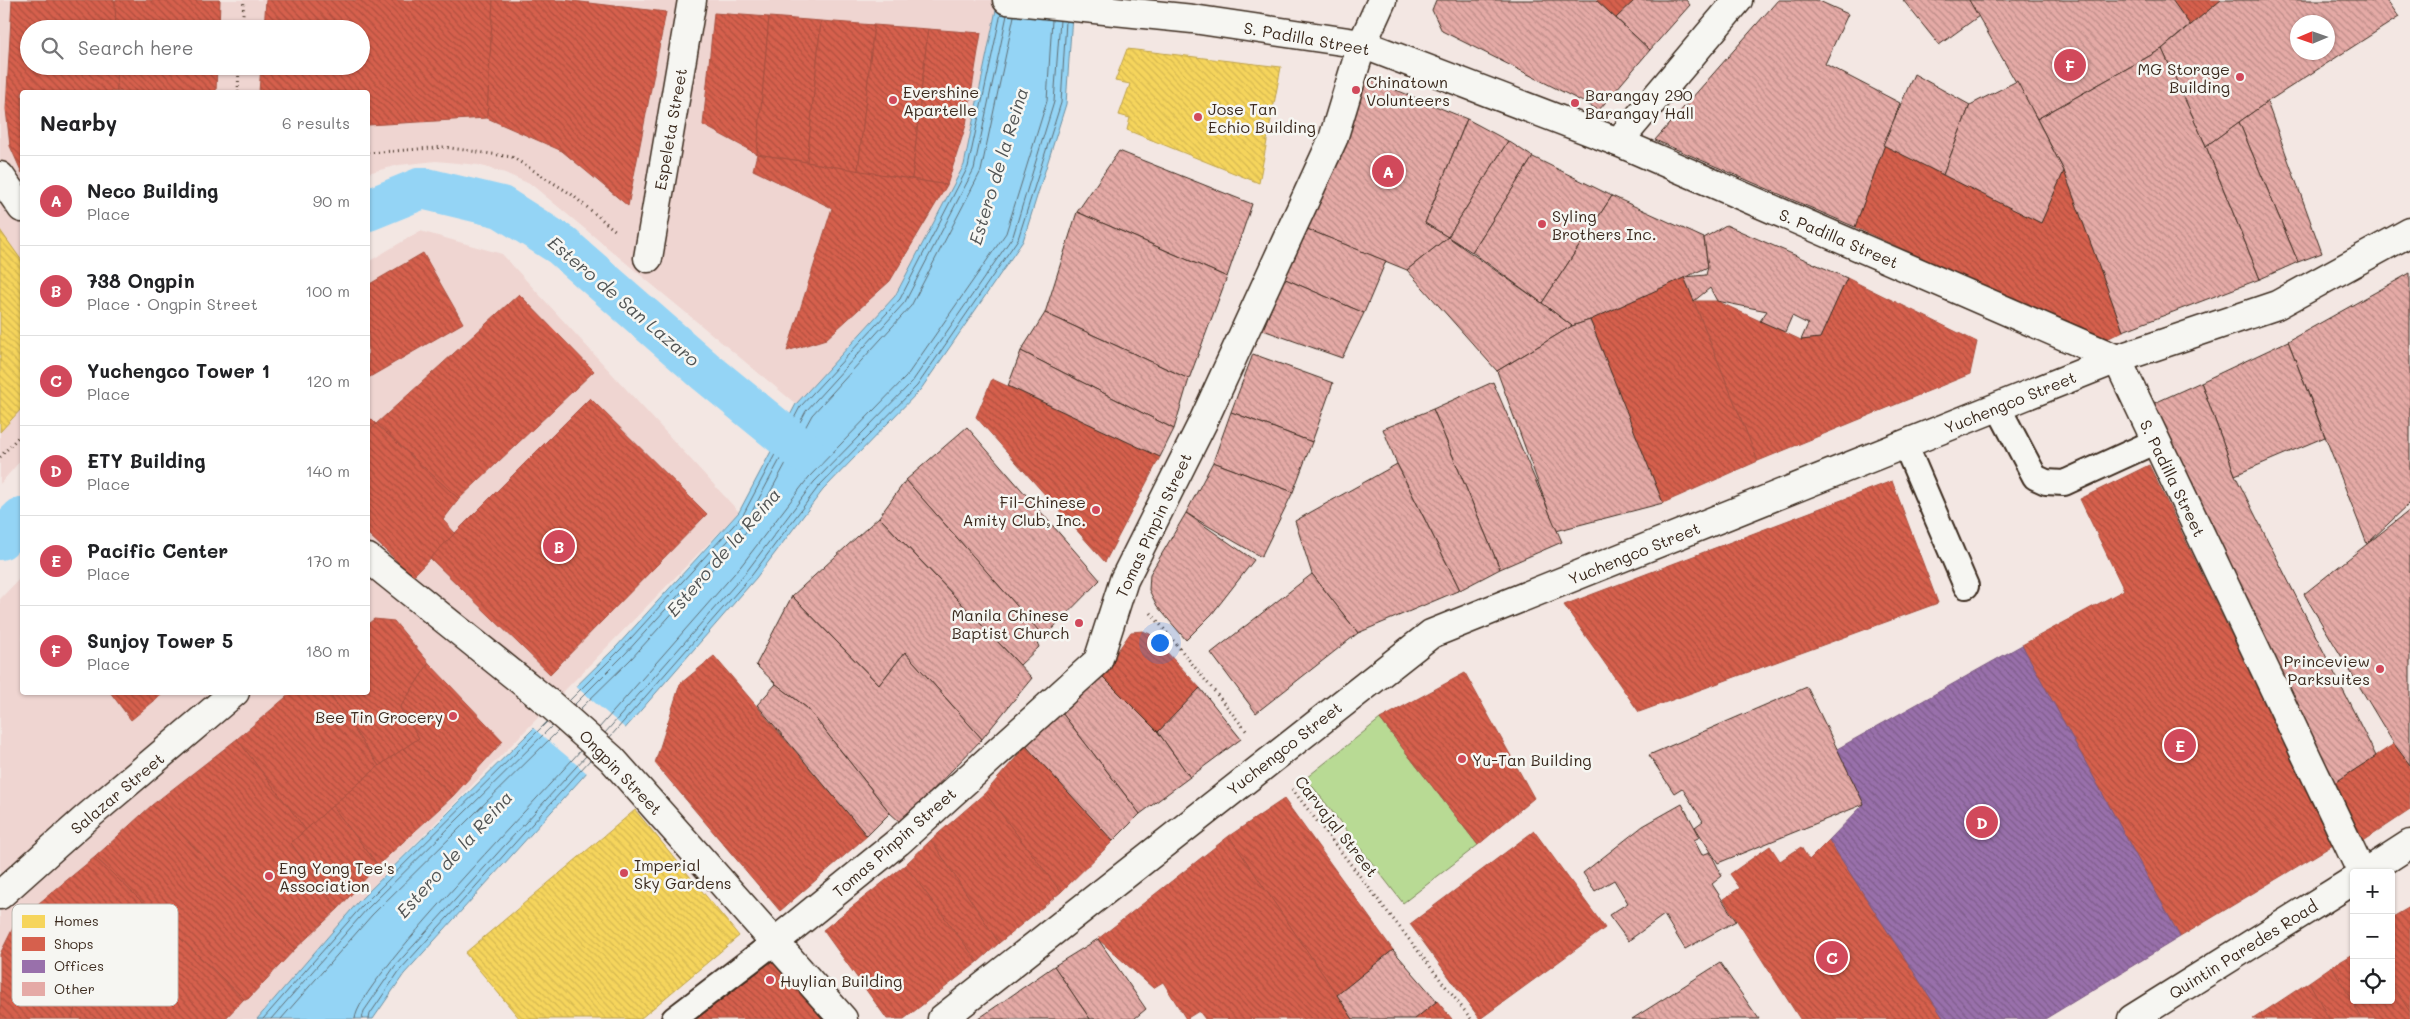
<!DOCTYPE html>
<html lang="en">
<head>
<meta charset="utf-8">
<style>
  :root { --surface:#fff; --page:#f6f6f6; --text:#202124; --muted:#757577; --line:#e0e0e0; --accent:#d1495b }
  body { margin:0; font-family:Mali,sans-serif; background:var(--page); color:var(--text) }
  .controls { position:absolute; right:15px; bottom:15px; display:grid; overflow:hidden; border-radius:5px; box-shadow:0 1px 4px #0004 }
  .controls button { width:45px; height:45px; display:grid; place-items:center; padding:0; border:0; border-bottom:1px solid var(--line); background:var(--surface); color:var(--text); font:25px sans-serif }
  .compass { position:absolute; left:2290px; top:15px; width:45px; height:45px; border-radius:50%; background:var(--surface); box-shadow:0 1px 4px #0004; rotate:268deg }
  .you { position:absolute; left:1159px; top:642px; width:18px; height:18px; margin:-12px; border:4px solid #fff; border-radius:50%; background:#1a73e8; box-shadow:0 0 0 8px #1a73e833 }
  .badge { display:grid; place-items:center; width:32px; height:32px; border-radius:50%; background:var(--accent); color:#fff; font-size:16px; font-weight:700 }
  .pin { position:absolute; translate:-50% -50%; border:2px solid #fff; box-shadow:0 1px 5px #0006 }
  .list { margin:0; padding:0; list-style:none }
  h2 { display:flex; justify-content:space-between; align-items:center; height:65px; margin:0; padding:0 20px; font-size:21px }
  h2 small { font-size:16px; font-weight:400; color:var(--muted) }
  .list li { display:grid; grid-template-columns:32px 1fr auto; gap:15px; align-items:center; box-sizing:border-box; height:90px; padding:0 20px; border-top:1px solid var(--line) }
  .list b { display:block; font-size:19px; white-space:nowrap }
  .list p { margin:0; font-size:16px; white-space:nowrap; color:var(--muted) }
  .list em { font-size:16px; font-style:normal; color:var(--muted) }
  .icon { flex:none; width:28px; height:28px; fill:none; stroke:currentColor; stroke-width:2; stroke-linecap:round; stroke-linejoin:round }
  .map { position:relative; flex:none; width:2410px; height:1019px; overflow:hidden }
  .search { position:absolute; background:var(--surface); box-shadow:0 1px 4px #0004; left:20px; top:20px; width:350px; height:55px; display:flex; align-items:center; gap:12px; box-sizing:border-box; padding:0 18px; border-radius:28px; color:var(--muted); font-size:19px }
  .panel { position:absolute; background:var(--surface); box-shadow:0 1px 4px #0004; left:20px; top:90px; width:350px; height:605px; border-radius:5px }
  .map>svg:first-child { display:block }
  .built { fill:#efd5d1; fill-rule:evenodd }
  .grass { fill:#b8da94; stroke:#7a8259 }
  .water { fill:#94d4f5; stroke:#70909f }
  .pier { fill:#f3e7e3 }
  .homes { fill:url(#homes-back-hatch); stroke:#bea249 }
  .shops { fill:url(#shops-back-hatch); stroke:#a8503f }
  .offices { fill:url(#offices-back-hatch); stroke:#7d5b81 }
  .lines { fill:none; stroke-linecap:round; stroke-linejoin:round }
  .shore { stroke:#5f6e74; stroke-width:1 }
  .canal { stroke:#94d4f5; stroke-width:42 }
  .building { fill:url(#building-back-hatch); stroke:#3b2a1e; fill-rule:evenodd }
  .lane-casing { stroke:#3b2a1e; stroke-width:28 }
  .street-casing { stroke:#3b2a1e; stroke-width:31 }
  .secondary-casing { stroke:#3b2a1e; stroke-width:31 }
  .path { stroke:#3b2a1e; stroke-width:3; stroke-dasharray:1 4; stroke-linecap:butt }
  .lane { stroke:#f6f6f2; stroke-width:24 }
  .street { stroke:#f6f6f2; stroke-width:28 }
  .secondary { stroke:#f6f6f2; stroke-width:28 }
  .poi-dot { fill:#d1495b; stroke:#f6f6f2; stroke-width:2 }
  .labels { text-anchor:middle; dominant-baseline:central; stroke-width:5; stroke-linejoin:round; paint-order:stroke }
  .street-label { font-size:16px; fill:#3b2a1e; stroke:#f6f6f2 }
  .poi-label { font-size:16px; fill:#3b2a1e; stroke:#f6f6f2; text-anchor:start }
  .water-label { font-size:18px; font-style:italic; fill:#515454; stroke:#f6f6f2 }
  .key { fill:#f6f6f2; stroke:#beb9b2; stroke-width:1 }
  .key-label { font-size:14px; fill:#3b2a1e }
</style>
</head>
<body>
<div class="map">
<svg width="2410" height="1019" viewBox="0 0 2410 1019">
  <defs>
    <pattern id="homes-back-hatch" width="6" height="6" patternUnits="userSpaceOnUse" patternTransform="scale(1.25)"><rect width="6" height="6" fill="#f6d55c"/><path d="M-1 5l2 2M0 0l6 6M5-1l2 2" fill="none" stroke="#d4b750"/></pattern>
    <pattern id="shops-back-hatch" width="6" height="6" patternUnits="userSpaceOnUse" patternTransform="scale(1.25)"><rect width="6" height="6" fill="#d6604d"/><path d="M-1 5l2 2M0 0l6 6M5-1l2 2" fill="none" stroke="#af4f3f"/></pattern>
    <pattern id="offices-back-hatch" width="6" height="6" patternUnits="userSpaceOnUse" patternTransform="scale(1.25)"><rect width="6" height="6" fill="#9970ab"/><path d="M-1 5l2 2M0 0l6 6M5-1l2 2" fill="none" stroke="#7e5c8b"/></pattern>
    <pattern id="building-back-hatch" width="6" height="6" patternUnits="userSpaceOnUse" patternTransform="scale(1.25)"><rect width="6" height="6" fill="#e5aaa6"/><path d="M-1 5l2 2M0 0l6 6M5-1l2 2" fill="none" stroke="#bb8b87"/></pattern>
  </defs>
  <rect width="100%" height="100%" fill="#f3e7e3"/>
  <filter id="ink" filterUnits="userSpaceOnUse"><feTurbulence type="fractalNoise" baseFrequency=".02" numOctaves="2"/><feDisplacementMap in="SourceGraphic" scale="10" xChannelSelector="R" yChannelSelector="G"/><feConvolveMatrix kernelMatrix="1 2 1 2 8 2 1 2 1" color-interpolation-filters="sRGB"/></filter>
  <g filter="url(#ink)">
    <g class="built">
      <path d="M0 0H998L964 165 895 296 796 404 532 185 505 173 478 165 436 161 399 165 368 173V92H22V459L0 484ZM29 29H361V66H29Z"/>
      <path d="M420 231 502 254 739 512 358 902 257 1019H0V599L22 576V692H368V262Z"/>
    </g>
    <path class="grass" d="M1380 719 1478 845 1403 903 1306 778Z"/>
    <path class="water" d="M998 0H1073L1066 104 1023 241 921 389 823 490 756 578 581 779 404 974 373 1019H257L358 902 617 646 739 512 796 404 895 296 964 165Z"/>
    <path class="pier" d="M574 685 626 729 588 774 532 727Z"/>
    <g class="homes">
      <path d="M1127 49 1281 67 1259 183 1127 130 1130 118 1119 115 1130 84 1115 81Z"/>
      <path d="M0 230 22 261V408L0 432Z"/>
      <path d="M635 810 739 936 640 1019H520L465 953Z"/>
    </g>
    <g class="shops">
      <path d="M12 0H115L116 29H29V66H116L117 92H22V173L10 146 6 109Z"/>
      <path d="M115 0H220L219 29H116Z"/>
      <path d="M266 0H493L487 118 368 125V92H259L261 66H361V29H264Z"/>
      <path d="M493 0H564L666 12 628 206 562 151 487 118Z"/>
      <path d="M1596 0H1635L1616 18Z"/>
      <path d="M2172 0H2221L2190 25Z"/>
      <path d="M714 13 769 17 757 154 703 125Z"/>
      <path d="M769 17 821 21 807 162 757 154Z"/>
      <path d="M821 21 874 25 858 171 807 162Z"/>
      <path d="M874 25 928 29 912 179 858 171Z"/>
      <path d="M928 29 981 33 966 125 947 185 912 179Z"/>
      <path d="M116 66H217L216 92H117Z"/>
      <path d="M1883 145 2041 223 2064 171 2123 331 2103 341 1855 227Z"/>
      <path d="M757 154 947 185 890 281 826 339 787 351 832 208 753 170Z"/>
      <path d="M423 253 463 323 368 378V285Z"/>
      <path d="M1684 277 1758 461 1663 503 1590 320Z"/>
      <path d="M1847 278 1977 342 1970 374 1758 461 1694 301H1717L1801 340 1820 338Z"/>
      <path d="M519 294 594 371 459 499 376 424Z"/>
      <path d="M992 379 1160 457 1105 562 976 417Z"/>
      <path d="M590 398 707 514 550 674 430 558Z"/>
      <path d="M368 416 376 424 368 433Z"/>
      <path d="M376 424 459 499 443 520 455 533 413 576 368 534V433Z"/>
      <path d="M2149 465 2333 845 2180 937 2022 645 2124 590 2080 499Z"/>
      <path d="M1892 481 1938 603 1639 712 1564 605Z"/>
      <path d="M374 619 394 621 429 663 400 708 419 738 379 766 328 692H368V624Z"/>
      <path d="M1143 631 1150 634 1200 688 1158 732 1101 675 1131 632Z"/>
      <path d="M714 656 867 836 780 911 655 763 680 684Z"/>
      <path d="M429 663 503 741 453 796 403 749 419 738 400 708Z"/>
      <path d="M1465 673 1534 798 1478 845 1380 719Z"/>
      <path d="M110 692H165L131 720Z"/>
      <path d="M292 692H328L379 766 306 830 237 739Z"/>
      <path d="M237 739 306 830 291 843 338 909 295 949 152 805Z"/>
      <path d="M2394 744 2410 765V810L2359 844 2325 789Z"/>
      <path d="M1026 746 1113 841 1061 892 985 793Z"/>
      <path d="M403 749 453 796 378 865 332 806 379 766Z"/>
      <path d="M985 793 1061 892 999 943 931 840Z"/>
      <path d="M1284 799 1393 950 1337 995 1229 836Z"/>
      <path d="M152 805 295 949 248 999H244L95 857Z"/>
      <path d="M332 806 378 865 338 909 291 843Z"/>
      <path d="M1534 831 1605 928 1480 1019 1410 924Z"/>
      <path d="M1229 836 1337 995 1353 1019H1205L1199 1011 1186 1019 1163 982 1153 988 1098 939Z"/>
      <path d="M931 840 999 943 978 962 905 865Z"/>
      <path d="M1829 840 1944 1019H1800L1723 899 1740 888 1730 874 1770 846 1780 861 1801 847 1809 860Z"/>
      <path d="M95 857 244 999 225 1019H72L79 992 16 922Z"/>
      <path d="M905 865 978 962 904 1019H887L823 930Z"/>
      <path d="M2410 907V1012L2391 983V918Z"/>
      <path d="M16 922 79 992 72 1019H0V954Z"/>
      <path d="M2354 953V1000H2391V983L2410 1012V1019H2362L2332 966Z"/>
      <path d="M778 955 827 1019H690Z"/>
      <path d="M2332 966 2362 1019H2329L2309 982Z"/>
      <path d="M2309 982 2329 1019H2253Z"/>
      <path d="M1437 1001 1452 1019H1415Z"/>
    </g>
    <path class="offices" d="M2022 645 2180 937 2045 1019H1944L1829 840 1864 804 1837 749Z"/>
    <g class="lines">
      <g class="shore">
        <path d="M569 701 621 649 743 515 800 407 900 299 968 167 1001 13"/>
        <path d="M574 705 625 654 748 519 806 411 905 302 974 169 1007 15"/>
        <path d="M579 710 631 659 753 524 812 415 911 306 981 171 1014 16"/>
        <path d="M599 728 741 566 809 477 906 377 1006 233 1047 101 1052 20"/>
        <path d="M605 733 747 571 814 482 912 382 1013 236 1054 102 1060 20"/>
        <path d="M610 737 752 575 819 486 917 386 1018 239 1061 103 1066 21"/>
        <path d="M263 1019 362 906 547 722"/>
        <path d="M271 1019 366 910 552 726"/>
        <path d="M281 1019 372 915 558 731"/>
        <path d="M355 1019C356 984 546 791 580 751"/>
        <path d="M362 1019 364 1011 395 966 586 756"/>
        <path d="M369 1019 370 1014 400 970 590 760"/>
      </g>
      <g class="canal">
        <path d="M368 210 422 188 501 207 561 245 705 371 804 452"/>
        <path d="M0 539 22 518"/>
      </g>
    </g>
    <g class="building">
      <path d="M1436 0H1596L1650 50 1599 110 1442 31 1432 10Z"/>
      <path d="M1635 0H1686L1690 5 1650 50 1616 18Z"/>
      <path d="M1778 0H1817L1848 14 1825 64 1900 103 1855 227 1655 140Z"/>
      <path d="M1903 0H1969L1979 16 1939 45Z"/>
      <path d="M1969 0H2172L2190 25 2162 49 2037 119Z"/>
      <path d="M2221 0H2387L2399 17 2267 102 2206 146 2162 49ZM2298 22H2328V52H2298Z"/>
      <path d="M2162 49 2206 146 2260 279 2123 331 2064 171 2037 119Z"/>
      <path d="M1914 74 1970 105 1943 175 1883 145Z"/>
      <path d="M1367 78 1467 119 1425 223 1448 237 1407 270 1307 229Z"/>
      <path d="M2017 81 2064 171 2041 223 1943 175 1970 105Z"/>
      <path d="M2267 102 2322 253 2298 262 2239 122Z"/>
      <path d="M1467 119 1508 141 1448 237 1425 223Z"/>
      <path d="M2239 122 2298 262 2260 279 2206 146Z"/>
      <path d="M1508 141 1533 157 1472 252 1448 237Z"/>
      <path d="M1119 151 1252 204 1227 277 1077 212Z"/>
      <path d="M1533 157 1612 196 1542 303 1472 252Z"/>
      <path d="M1612 196 1704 238 1708 267 1590 320 1572 326 1542 303Z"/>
      <path d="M1077 212 1227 277 1189 379 1045 313Z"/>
      <path d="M1726 225 1847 278 1820 338 1801 340 1808 324 1792 316 1785 332 1760 321 1767 311 1717 301 1710 288 1694 301 1684 277 1706 275 1708 267 1704 238Z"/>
      <path d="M1307 229 1386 261 1364 313 1283 278Z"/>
      <path d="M1448 237 1542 303 1572 326 1497 371 1407 270Z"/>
      <path d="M2410 273V503L2367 544 2288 341Z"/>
      <path d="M1283 278 1364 313 1342 358 1263 330Z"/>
      <path d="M1045 313 1189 379 1174 429 1021 351Z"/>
      <path d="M1590 320 1663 503 1556 531 1497 371 1572 326Z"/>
      <path d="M2288 341 2325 437 2235 475 2201 382Z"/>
      <path d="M1021 351 1174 429 1160 457 1008 386Z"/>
      <path d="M1253 354 1333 383 1312 442 1231 412Z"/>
      <path d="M1493 382 1562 542 1500 569 1433 409Z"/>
      <path d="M2201 382 2235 475 2376 756 2325 789 2148 406Z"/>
      <path d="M1433 409 1500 569 1460 590 1397 464 1383 429Z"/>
      <path d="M1231 412 1312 442 1293 492 1213 462Z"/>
      <path d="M967 427 1100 580 1044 637 906 480Z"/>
      <path d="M1213 462 1293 492 1261 557 1186 513Z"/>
      <path d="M1397 464 1460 590 1358 633 1312 574 1295 521Z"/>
      <path d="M906 480 1039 631 1036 640 1039 647 1020 665 879 517Z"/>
      <path d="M2410 510V765L2394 744 2304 594Z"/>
      <path d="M1186 513 1254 560 1212 614 1186 640 1157 606 1149 590 1150 574Z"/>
      <path d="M879 517 1032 678 982 739 905 652 879 685 792 596Z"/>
      <path d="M1312 574 1358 633 1256 713 1211 653Z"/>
      <path d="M792 596 879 685 905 652 982 739 901 823 890 813 807 708 776 684 756 665Z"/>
      <path d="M1101 675 1158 732 1190 777 1140 814 1062 713Z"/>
      <path d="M776 684 807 708 890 813 867 836 757 705Z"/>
      <path d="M1807 687 1864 804 1718 863 1695 827 1703 821 1682 788 1674 793 1649 755Z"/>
      <path d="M1200 688 1241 739 1190 777 1158 732Z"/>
      <path d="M1062 713 1140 814 1113 841 1026 746Z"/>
      <path d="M1682 804 1700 837 1694 840 1702 855 1710 852 1722 876 1712 884 1736 921 1685 949 1664 915 1628 941 1609 915 1628 903 1614 880 1595 891 1583 873 1643 826Z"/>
      <path d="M1098 939 1146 1009 1134 1019H1090L1054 966Z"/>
      <path d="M1393 950 1437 1001 1415 1019H1353L1337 995Z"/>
      <path d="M1720 963 1759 1019H1632Z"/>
      <path d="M1054 966 1090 1019H978Z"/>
    </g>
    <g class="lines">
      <defs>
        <g id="lane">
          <path d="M1998 407 2035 477 2046 482 2064 483 2156 441"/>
          <path d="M1905 444 1966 586"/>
          <path d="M674 1019 776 941"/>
        </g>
        <g id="street">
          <path d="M1007 0 1193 19 1362 44 1618 142 2117 359 2362 873"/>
          <path d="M1618 142 1738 0"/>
          <path d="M0 176 22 208"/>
          <path d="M648 258 692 0"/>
          <path d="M368 558 550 704 612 759 843 1019"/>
          <path d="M0 895 85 819 235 692"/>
          <path d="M776 941 898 842 1098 661 1124 580 1203 422 1333 139 1362 44 1382 0"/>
          <path d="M942 1019 1431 634 2117 359 2277 305 2410 232"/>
        </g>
        <g id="secondary">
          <path d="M2365 873 2410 844"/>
          <path d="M2132 1019 2354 880"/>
        </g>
      </defs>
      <use href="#lane" class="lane-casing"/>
      <use href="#street" class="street-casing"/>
      <use href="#secondary" class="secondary-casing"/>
      <g class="path">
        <path d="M242 29 244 0"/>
        <path d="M238 92 239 66"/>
        <path d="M368 153 444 147 512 157 571 194 617 232"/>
        <path d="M0 457 22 433"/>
        <path d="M1151 613 1248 733"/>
        <path d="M1292 789 1471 1019"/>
      </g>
      <use href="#lane" class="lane"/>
      <use href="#street" class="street"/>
      <use href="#secondary" class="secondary"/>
    </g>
  </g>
  <g class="poi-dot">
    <circle cx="2240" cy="77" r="5"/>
    <circle cx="1356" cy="90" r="5"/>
    <circle cx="893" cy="100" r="5"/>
    <circle cx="1575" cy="103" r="5"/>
    <circle cx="1198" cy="117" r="5"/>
    <circle cx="1542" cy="224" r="5"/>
    <circle cx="1096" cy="510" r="5"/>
    <circle cx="1079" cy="623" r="5"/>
    <circle cx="2380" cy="669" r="5"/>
    <circle cx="453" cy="716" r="5"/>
    <circle cx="1462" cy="759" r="5"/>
    <circle cx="624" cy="873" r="5"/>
    <circle cx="269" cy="876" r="5"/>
    <circle cx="770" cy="980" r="5"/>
  </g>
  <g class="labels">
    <g class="street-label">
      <text transform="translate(1307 38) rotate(10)">S. Padilla Street</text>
      <text transform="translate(670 129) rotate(-80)">Espeleta Street</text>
      <text transform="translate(1839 238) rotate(23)">S. Padilla Street</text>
      <text transform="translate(2010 402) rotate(-22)">Yuchengco Street</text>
      <text transform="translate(2173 478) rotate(64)">S. Padilla Street</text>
      <text transform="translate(1153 525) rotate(-65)">Tomas Pinpin Street</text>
      <text transform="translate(1634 553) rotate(-22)">Yuchengco Street</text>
      <text transform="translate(1284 748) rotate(-38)">Yuchengco Street</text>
      <text transform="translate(621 772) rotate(46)">Ongpin Street</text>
      <text transform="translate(117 793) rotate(-40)">Salazar Street</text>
      <text transform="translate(1337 826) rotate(52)">Carvajal Street</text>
      <text transform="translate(894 842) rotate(-41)">Tomas Pinpin Street</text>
      <text transform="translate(2243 949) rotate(-32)">Quintin Paredes Road</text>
    </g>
    <g class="poi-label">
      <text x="2230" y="68" text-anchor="end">MG Storage<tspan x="2230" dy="18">Building</tspan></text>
      <text x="1366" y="81">Chinatown<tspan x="1366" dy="18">Volunteers</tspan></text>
      <text x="903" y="91">Evershine<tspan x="903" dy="18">Apartelle</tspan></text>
      <text x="1585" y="94">Barangay 290<tspan x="1585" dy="18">Barangay Hall</tspan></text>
      <text x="1208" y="108">Jose Tan<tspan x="1208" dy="18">Echio Building</tspan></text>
      <text x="1552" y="215">Syling<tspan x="1552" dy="18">Brothers Inc.</tspan></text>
      <text x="1086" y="501" text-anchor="end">Fil-Chinese<tspan x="1086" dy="18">Amity Club, Inc.</tspan></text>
      <text x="1069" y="614" text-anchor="end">Manila Chinese<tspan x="1069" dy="18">Baptist Church</tspan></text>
      <text x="2370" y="660" text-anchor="end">Princeview<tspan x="2370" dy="18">Parksuites</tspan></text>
      <text x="443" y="716" text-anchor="end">Bee Tin Grocery</text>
      <text x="1472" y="759">Yu-Tan Building</text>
      <text x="634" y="864">Imperial<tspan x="634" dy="18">Sky Gardens</tspan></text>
      <text x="279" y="867">Eng Yong Tee's<tspan x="279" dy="18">Association</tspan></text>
      <text x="780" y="980">Huylian Building</text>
    </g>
    <g class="water-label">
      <text transform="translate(998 166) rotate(-73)">Estero de la Reina</text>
      <text transform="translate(624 301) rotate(40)">Estero de San Lazaro</text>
      <text transform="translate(723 552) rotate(-49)">Estero de la Reina</text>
      <text transform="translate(454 854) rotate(-48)">Estero de la Reina</text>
    </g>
  </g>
  <rect x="12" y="904" width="166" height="102" rx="8" class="key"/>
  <rect x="22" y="915" width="23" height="13" fill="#f6d55c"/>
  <rect x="22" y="937" width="23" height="14" fill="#d6604d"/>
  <rect x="22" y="960" width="23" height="13" fill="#9970ab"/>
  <rect x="22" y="982" width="23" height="14" fill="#e5aaa6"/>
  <g class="key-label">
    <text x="54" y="926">Homes</text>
    <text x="54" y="949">Shops</text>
    <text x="54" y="971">Offices</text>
    <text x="54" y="994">Other</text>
  </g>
</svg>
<div class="controls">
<button>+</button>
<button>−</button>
<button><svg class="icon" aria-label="locate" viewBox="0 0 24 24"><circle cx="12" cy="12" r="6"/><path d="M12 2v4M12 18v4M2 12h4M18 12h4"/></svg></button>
</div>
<svg class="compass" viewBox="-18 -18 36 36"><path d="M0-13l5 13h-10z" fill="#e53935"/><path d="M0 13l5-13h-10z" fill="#757577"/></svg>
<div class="you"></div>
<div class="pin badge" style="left:1388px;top:171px">A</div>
<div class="pin badge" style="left:559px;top:546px">B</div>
<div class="pin badge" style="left:1832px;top:957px">C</div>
<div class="pin badge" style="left:1982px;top:822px">D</div>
<div class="pin badge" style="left:2180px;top:745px">E</div>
<div class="pin badge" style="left:2070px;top:65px">F</div>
<div class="search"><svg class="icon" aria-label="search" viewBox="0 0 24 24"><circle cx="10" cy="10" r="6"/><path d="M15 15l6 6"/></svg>Search here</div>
<section class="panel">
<h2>Nearby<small>6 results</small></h2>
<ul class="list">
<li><span class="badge">A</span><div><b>Neco Building</b><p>Place</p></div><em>90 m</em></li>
<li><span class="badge">B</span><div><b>738 Ongpin</b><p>Place · Ongpin Street</p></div><em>100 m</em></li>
<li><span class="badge">C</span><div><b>Yuchengco Tower 1</b><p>Place</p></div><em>120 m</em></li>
<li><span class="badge">D</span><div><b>ETY Building</b><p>Place</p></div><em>140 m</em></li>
<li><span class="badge">E</span><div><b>Pacific Center</b><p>Place</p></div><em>170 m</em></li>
<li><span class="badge">F</span><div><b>Sunjoy Tower 5</b><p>Place</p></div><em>180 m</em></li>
</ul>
</section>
</div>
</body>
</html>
